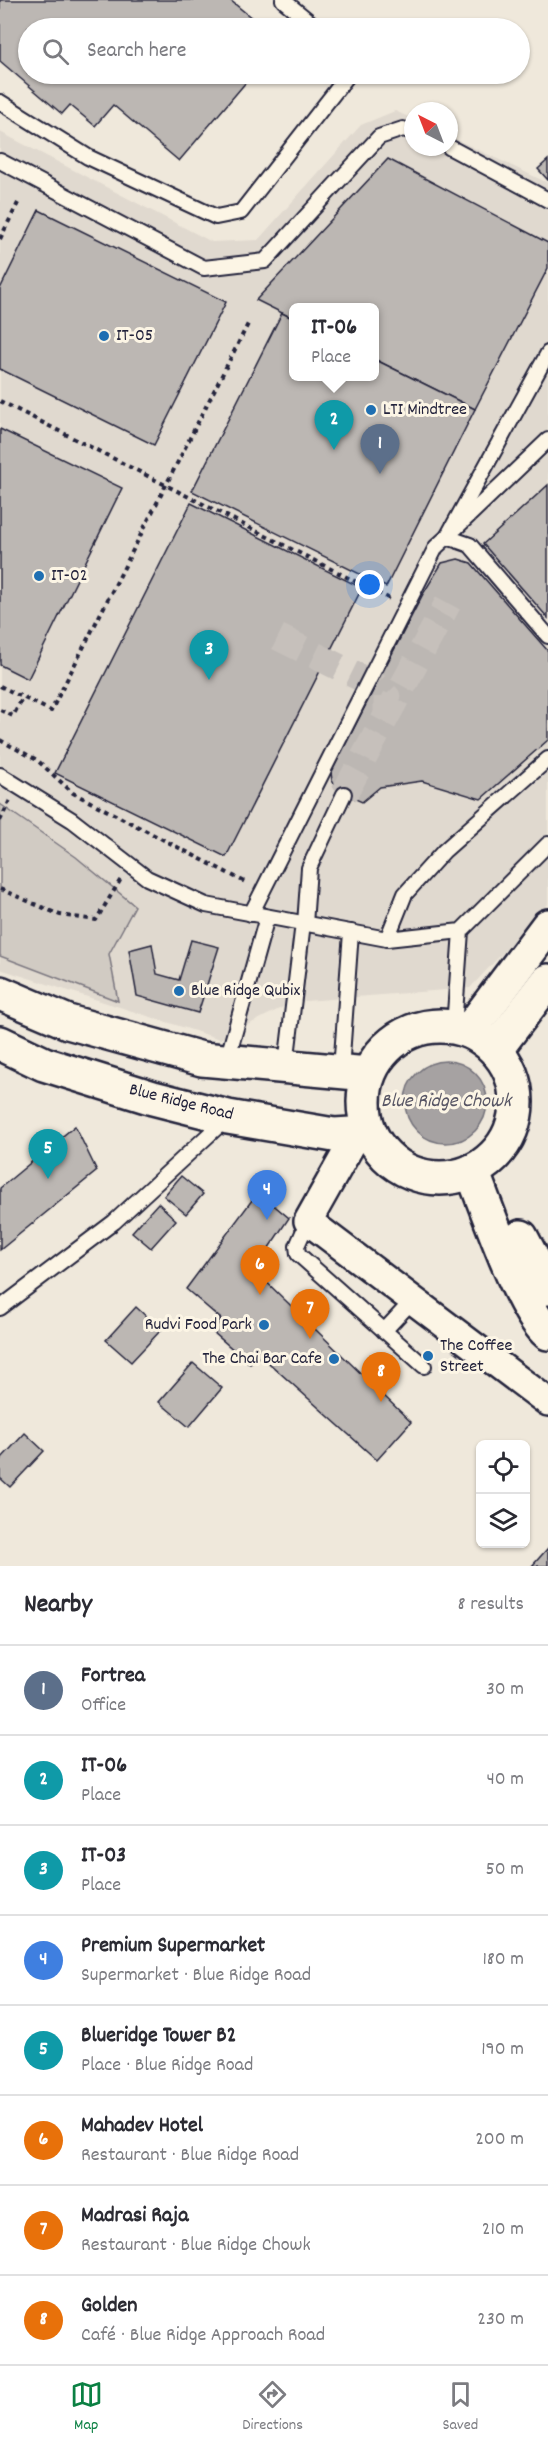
<!DOCTYPE html>
<html lang="en">
<head>
<meta charset="utf-8">
<style>
  :root { --surface:#fff; --page:#f7f7f7; --text:#2b2b33; --muted:#7c7c81; --line:#e1e1e2; --accent:#0b8043 }
  body { margin:0; font-family:Dekko,sans-serif; background:var(--page); color:var(--text) }
  .controls { position:absolute; right:18px; bottom:18px; display:grid; overflow:hidden; border-radius:9px; box-shadow:0 2px 4px #0004 }
  .controls button { width:54px; height:54px; display:grid; place-items:center; padding:0; border:0; border-bottom:2px solid var(--line); background:var(--surface); color:var(--text); font:30px sans-serif }
  .compass { position:absolute; left:404px; top:102px; width:54px; height:54px; border-radius:50%; background:var(--surface); box-shadow:0 2px 4px #0004; rotate:318deg }
  .you { position:absolute; left:370px; top:585px; width:21px; height:21px; margin:-15px; border:4px solid #fff; border-radius:50%; background:#1a73e8; box-shadow:0 0 0 9px #1a73e833 }
  .badge { display:grid; place-items:center; width:39px; height:39px; border-radius:50%; background:var(--accent); color:#fff; font-size:20px; font-weight:700 }
  .pin { position:absolute; translate:-50% -50px; filter:drop-shadow(0 2px 3px #0008) }
  .pin::after { content:''; position:absolute; top:32px; width:21px; height:18px; background:inherit; clip-path:polygon(0 0,100% 0,50% 100%) }
  .popup { position:absolute; left:289px; top:303px; width:90px; height:78px; box-sizing:border-box; display:grid; place-content:center; border-radius:9px; background:var(--surface); filter:drop-shadow(0 2px 4px #0005); font-size:20px; white-space:nowrap; color:var(--muted) }
  .popup b { font-size:22px; color:var(--text) }
  .popup::after { content:''; position:absolute; left:50%; top:100%; margin-left:-12px; border:12px solid transparent; border-top-color:var(--surface) }
  .list { margin:0; padding:0; list-style:none }
  h2 { display:flex; justify-content:space-between; align-items:center; height:78px; margin:0; padding:0 24px; font-size:26px }
  h2 small { font-size:20px; font-weight:400; color:var(--muted) }
  .list li { display:grid; grid-template-columns:39px 1fr auto; gap:18px; align-items:center; box-sizing:border-box; height:90px; padding:0 24px; border-top:2px solid var(--line) }
  .list b { display:block; font-size:22px; white-space:nowrap }
  .list p { margin:0; font-size:20px; white-space:nowrap; color:var(--muted) }
  .list em { font-size:20px; font-style:normal; color:var(--muted) }
  .icon { flex:none; width:33px; height:33px; fill:none; stroke:currentColor; stroke-width:2; stroke-linecap:round; stroke-linejoin:round }
  .map { position:relative; flex:none; width:548px; height:1566px; overflow:hidden }
  .search { position:absolute; background:var(--surface); box-shadow:0 2px 4px #0004; left:18px; right:18px; top:18px; height:66px; display:flex; align-items:center; gap:15px; box-sizing:border-box; padding:0 21px; border-radius:33px; color:var(--muted); font-size:22px }
  .sheet { height:798px; background:var(--surface) }
  nav { display:flex; justify-content:space-around; align-items:center; box-sizing:border-box; height:84px; border-top:2px solid var(--line); background:var(--surface); font-size:16px; color:var(--muted) }
  nav a { display:grid; justify-items:center; gap:3px }
  nav .on { color:var(--accent) }
  .map>svg:first-child { display:block }
  .built { fill:#e0d9cf; fill-rule:evenodd }
  .green { fill:#d1cbc3; stroke:#7a767f; stroke-width:1.5 }
  .water { fill:#a6a2a2; stroke:#716f79; stroke-width:1.5 }
  .building { fill:#bcb7b3; stroke:#22223b; stroke-width:1.5 }
  .lines { fill:none; stroke-linecap:round; stroke-linejoin:round }
  .minor-tunnel { stroke:#c6c0bb; stroke-width:27; stroke-dasharray:27 14; stroke-linecap:butt }
  .service-casing { stroke:#22223b; stroke-width:18 }
  .minor-casing { stroke:#22223b; stroke-width:32 }
  .tertiary-casing { stroke:#22223b; stroke-width:38 }
  .path { stroke:#22223b; stroke-width:4; stroke-dasharray:4.5 4.5; stroke-linecap:butt }
  .service { stroke:#fcf5e5; stroke-width:14 }
  .minor { stroke:#fcf5e5; stroke-width:27 }
  .tertiary { stroke:#fcf5e5; stroke-width:33 }
  .poi-dot { fill:#1f6fb2; stroke:#fcf5e5; stroke-width:2 }
  .labels { text-anchor:middle; dominant-baseline:central; stroke-width:6; stroke-linejoin:round; paint-order:stroke }
  .poi-label { font-size:18px; fill:#22223b; stroke:#fcf5e5; text-anchor:start }
  .street-label { font-size:18px; fill:#22223b; stroke:#fcf5e5 }
  .water-label { font-size:20px; font-style:italic; fill:#575564; stroke:#fcf5e5 }
</style>
</head>
<body>
<div class="map">
<svg width="548" height="1566" viewBox="0 0 548 1566">
  <rect width="100%" height="100%" fill="#efe8db"/>
  <filter id="ink" filterUnits="userSpaceOnUse"><feTurbulence type="fractalNoise" baseFrequency=".0167" numOctaves="2"/><feDisplacementMap in="SourceGraphic" scale="12" xChannelSelector="R" yChannelSelector="G"/><feConvolveMatrix kernelMatrix="1 2 1 2 8 2 1 2 1" color-interpolation-filters="sRGB"/></filter>
  <g filter="url(#ink)">
    <path class="built" d="M395 111 413 119V147H449V136L548 183V904L470 988 293 1002 220 1039 0 969V132L212 242 258 240 361 125ZM294 308H374V376H294Z"/>
    <path class="green" d="M0 804 76 857 135 906 109 954 118 1001 0 956Z"/>
    <circle class="water" cx="446" cy="1102" r="41"/>
    <g class="building">
      <path d="M0 0H230L264 28H28V74H253L179 161 113 105 95 126 70 105 62 114 0 61Z"/>
      <path d="M388 159 548 243V268L475 409 374 359V308H294V319L256 300Z"/>
      <path d="M548 160V180L538 169Z"/>
      <path d="M39 210 226 302 154 445 0 369V289Z"/>
      <path d="M282 313 294 319V376H374V359L475 409 386 587 192 491Z"/>
      <path d="M0 429 122 488 28 679 0 665Z"/>
      <path d="M548 485V618L483 544Z"/>
      <path d="M191 503 362 588 226 857 55 773Z"/>
      <path d="M458 559 471 563 548 651V740L481 799 422 781 380 787 362 802 344 794 332 781 331 772 423 594 442 563Z"/>
      <path d="M191 940 219 947 198 1013 137 996 129 950 152 944 157 974 179 980Z"/>
      <path d="M75 1126 97 1171 0 1250V1188Z"/>
      <path d="M181 1176 203 1194 186 1214 164 1196Z"/>
      <path d="M258 1192 289 1218 254 1270 411 1422 377 1460 261 1356 250 1364 213 1332 221 1319 186 1289Z"/>
      <path d="M158 1203 176 1220 151 1248 132 1232Z"/>
      <path d="M136 1307 161 1330 131 1362 106 1340Z"/>
      <path d="M193 1363 222 1388 189 1427 159 1402Z"/>
      <path d="M25 1433 44 1451 10 1487 0 1478V1460Z"/>
      <path d="M548 1548V1566H532Z"/>
    </g>
    <g class="lines">
      <g class="minor-tunnel">
        <path d="M278 637 375 685 387 697V716"/>
        <path d="M344 794 448 603"/>
      </g>
      <defs>
        <g id="service">
          <path d="M283 0 317 28"/>
          <path d="M0 102 88 157 216 217 241 212 349 74"/>
          <path d="M449 147 548 200"/>
          <path d="M0 161 204 268 265 261 379 137 403 129 413 132"/>
          <path d="M456 528 548 440"/>
          <path d="M447 537 548 353"/>
          <path d="M0 775 72 820 147 878 206 905 387 939 461 931 548 844"/>
          <path d="M251 914 436 547 447 537 470 545 548 636"/>
          <path d="M305 924 309 868 344 794"/>
          <path d="M387 939 405 894 444 851 548 759"/>
          <path d="M454 1027 461 931"/>
          <path d="M227 1060 267 917"/>
          <path d="M286 1065 303 923"/>
          <path d="M341 1070 351 932"/>
          <path d="M308 1221 297 1246 298 1254 424 1366"/>
          <path d="M0 1308 114 1222 226 1119"/>
          <path d="M384 1331 413 1300"/>
        </g>
        <path id="minor" d="M357 1134 308 1221 548 1402"/>
        <g id="tertiary">
          <path d="M0 993 68 1022 202 1059 368 1074"/>
          <circle cx="440" cy="1102" r="76"/>
          <path d="M469 1031 548 926"/>
          <path d="M0 1043 44 1064 153 1098 228 1117 334 1135 369 1133"/>
          <path d="M496 1049 548 981"/>
          <path d="M472 1171C487 1208 521 1311 548 1333"/>
          <path d="M521 1237 548 1288"/>
        </g>
      </defs>
      <use href="#service" class="service-casing"/>
      <use href="#minor" class="minor-casing"/>
      <use href="#tertiary" class="tertiary-casing"/>
      <g class="path">
        <path d="M0 239 18 203"/>
        <path d="M0 401 390 599"/>
        <path d="M0 686 51 711 249 322"/>
        <path d="M0 710 13 716 23 697"/>
        <path d="M0 740 37 760 73 793 247 883"/>
        <path d="M0 821 10 800"/>
        <path d="M0 889 60 915 96 920 121 879"/>
      </g>
      <use href="#service" class="service"/>
      <use href="#minor" class="minor"/>
      <use href="#tertiary" class="tertiary"/>
    </g>
  </g>
  <g class="poi-dot">
    <circle cx="104" cy="336" r="6"/>
    <circle cx="371" cy="410" r="6"/>
    <circle cx="39" cy="576" r="6"/>
    <circle cx="179" cy="991" r="6"/>
    <circle cx="264" cy="1325" r="6"/>
    <circle cx="428" cy="1356" r="6"/>
    <circle cx="334" cy="1359" r="6"/>
  </g>
  <g class="labels">
    <g class="poi-label">
      <text x="116" y="336">IT-05</text>
      <text x="383" y="410">LTI Mindtree</text>
      <text x="51" y="576">IT-02</text>
      <text x="191" y="991">Blue Ridge Qubix</text>
      <text x="252" y="1325" text-anchor="end">Rudvi Food Park</text>
      <text x="440" y="1346">The Coffee<tspan x="440" dy="21">Street</tspan></text>
      <text x="322" y="1359" text-anchor="end">The Chai Bar Cafe</text>
    </g>
    <g class="street-label">
      <text transform="translate(181 1103) rotate(14)">Blue Ridge Road</text>
    </g>
    <g class="water-label">
      <text x="446" y="1102">Blue Ridge Chowk</text>
    </g>
  </g>
</svg>
<div class="controls">
<button><svg class="icon" aria-label="locate" viewBox="0 0 24 24"><circle cx="12" cy="12" r="6"/><path d="M12 2v4M12 18v4M2 12h4M18 12h4"/></svg></button>
<button><svg class="icon" aria-label="layers" viewBox="0 0 24 24"><path d="M12 4l9 5-9 5-9-5zM3 14l9 5 9-5"/></svg></button>
</div>
<svg class="compass" viewBox="-18 -18 36 36"><path d="M0-13l5 13h-10z" fill="#e53935"/><path d="M0 13l5-13h-10z" fill="#7c7c81"/></svg>
<div class="you"></div>
<div class="pin badge" style="left:380px;top:474px;background:#5c6f8a">1</div>
<div class="pin badge" style="left:334px;top:450px;background:#0f9aa8">2</div>
<div class="popup"><b>IT-06</b>Place</div>
<div class="pin badge" style="left:209px;top:680px;background:#0f9aa8">3</div>
<div class="pin badge" style="left:267px;top:1220px;background:#3f7fe0">4</div>
<div class="pin badge" style="left:48px;top:1179px;background:#0f9aa8">5</div>
<div class="pin badge" style="left:260px;top:1295px;background:#e8710a">6</div>
<div class="pin badge" style="left:310px;top:1339px;background:#e8710a">7</div>
<div class="pin badge" style="left:381px;top:1402px;background:#e8710a">8</div>
<div class="search"><svg class="icon" aria-label="search" viewBox="0 0 24 24"><circle cx="10" cy="10" r="6"/><path d="M15 15l6 6"/></svg>Search here</div>
</div>
<section class="sheet">
<h2>Nearby<small>8 results</small></h2>
<ul class="list">
<li><span class="badge" style="background:#5c6f8a">1</span><div><b>Fortrea</b><p>Office</p></div><em>30 m</em></li>
<li><span class="badge" style="background:#0f9aa8">2</span><div><b>IT-06</b><p>Place</p></div><em>40 m</em></li>
<li><span class="badge" style="background:#0f9aa8">3</span><div><b>IT-03</b><p>Place</p></div><em>50 m</em></li>
<li><span class="badge" style="background:#3f7fe0">4</span><div><b>Premium Supermarket</b><p>Supermarket · Blue Ridge Road</p></div><em>180 m</em></li>
<li><span class="badge" style="background:#0f9aa8">5</span><div><b>Blueridge Tower B2</b><p>Place · Blue Ridge Road</p></div><em>190 m</em></li>
<li><span class="badge" style="background:#e8710a">6</span><div><b>Mahadev Hotel</b><p>Restaurant · Blue Ridge Road</p></div><em>200 m</em></li>
<li><span class="badge" style="background:#e8710a">7</span><div><b>Madrasi Raja</b><p>Restaurant · Blue Ridge Chowk</p></div><em>210 m</em></li>
<li><span class="badge" style="background:#e8710a">8</span><div><b>Golden</b><p>Café · Blue Ridge Approach Road</p></div><em>230 m</em></li>
</ul>
</section>
<nav>
<a class="on"><svg class="icon" aria-label="map" viewBox="0 0 24 24"><path d="M3 6l6-2 6 2 6-2v14l-6 2-6-2-6 2zM9 4v14M15 6v14"/></svg>Map</a>
<a><svg class="icon" aria-label="directions" viewBox="0 0 24 24"><path d="M12 3l9 9-9 9-9-9zM9 14v-3h6M13 9l2 2-2 2"/></svg>Directions</a>
<a><svg class="icon" aria-label="saved" viewBox="0 0 24 24"><path d="M7 4h10v16l-5-4-5 4z"/></svg>Saved</a>
</nav>
</body>
</html>
